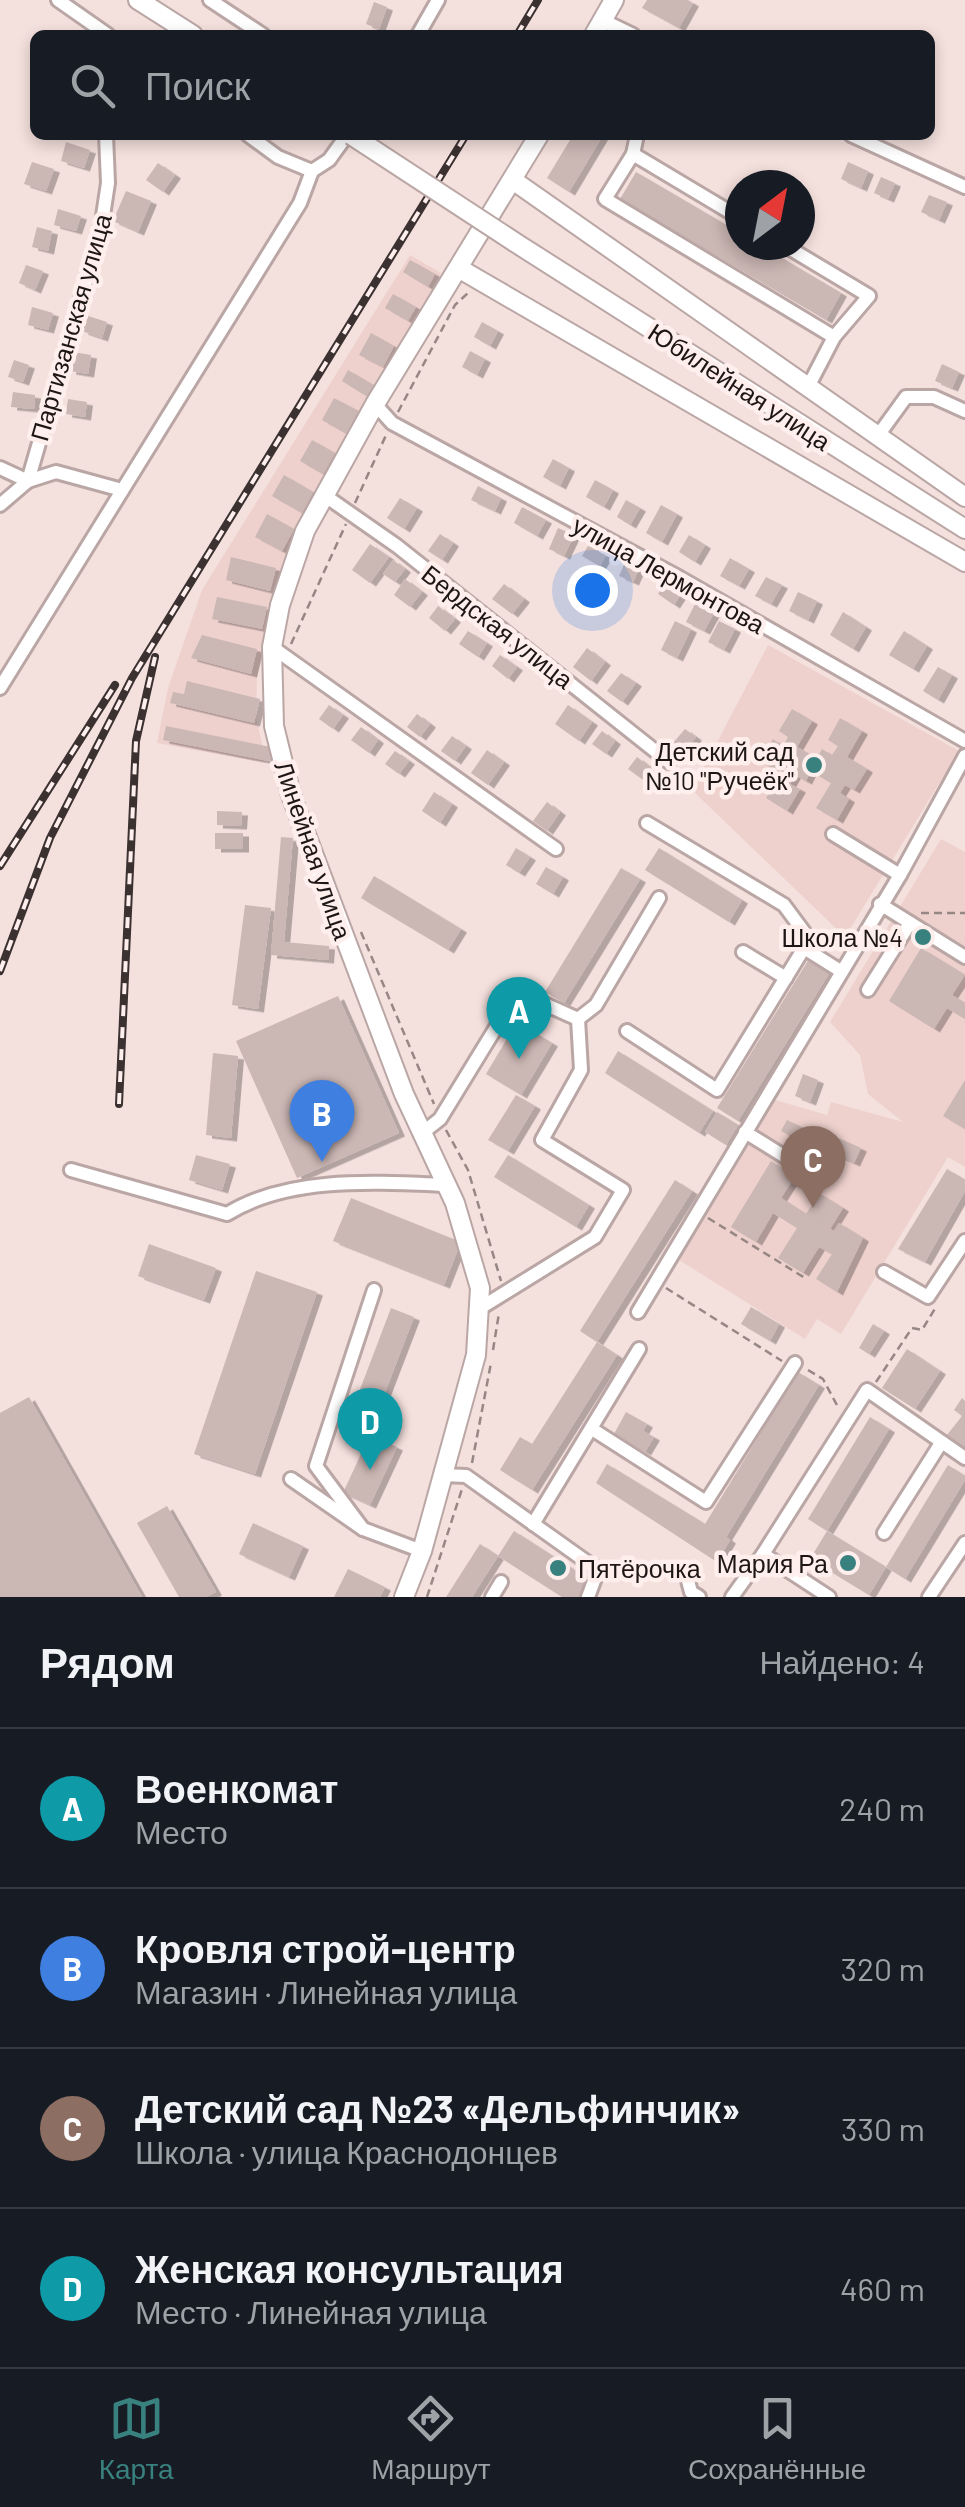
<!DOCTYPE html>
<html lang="ru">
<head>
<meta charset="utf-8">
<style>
  :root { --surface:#171b24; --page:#242831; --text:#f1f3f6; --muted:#9ea1a6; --line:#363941; --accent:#39817f }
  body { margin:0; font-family:Barlow,sans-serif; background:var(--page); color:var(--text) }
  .compass { position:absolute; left:725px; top:170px; width:90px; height:90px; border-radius:50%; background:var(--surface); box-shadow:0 5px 15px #0003; rotate:32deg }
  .you { position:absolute; left:592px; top:590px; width:35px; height:35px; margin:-25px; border:8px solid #fff; border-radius:50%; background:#1a73e8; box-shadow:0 0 0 15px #1a73e833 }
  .badge { display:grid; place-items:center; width:65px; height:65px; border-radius:50%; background:var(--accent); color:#fff; font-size:32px; font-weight:700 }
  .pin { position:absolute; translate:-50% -82px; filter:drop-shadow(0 2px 5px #0008) }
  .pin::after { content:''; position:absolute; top:52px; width:35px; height:30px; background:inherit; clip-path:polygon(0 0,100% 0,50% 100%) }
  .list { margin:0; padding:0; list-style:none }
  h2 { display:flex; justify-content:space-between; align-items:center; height:130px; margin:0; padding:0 40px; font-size:42px }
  h2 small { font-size:32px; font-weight:400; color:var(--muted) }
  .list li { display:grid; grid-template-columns:65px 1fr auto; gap:30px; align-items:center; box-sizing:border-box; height:160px; padding:0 40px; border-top:2px solid var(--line) }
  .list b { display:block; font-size:38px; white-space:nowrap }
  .list p { margin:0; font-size:32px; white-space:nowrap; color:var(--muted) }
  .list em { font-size:32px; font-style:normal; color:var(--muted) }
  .icon { flex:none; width:55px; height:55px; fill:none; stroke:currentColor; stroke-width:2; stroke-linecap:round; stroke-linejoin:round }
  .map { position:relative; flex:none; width:965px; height:1597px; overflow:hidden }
  .search { position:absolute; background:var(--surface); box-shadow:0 5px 15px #0003; left:30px; right:30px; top:30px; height:110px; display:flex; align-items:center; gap:25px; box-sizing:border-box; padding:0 35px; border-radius:15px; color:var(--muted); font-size:38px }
  .sheet { height:770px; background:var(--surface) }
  nav { display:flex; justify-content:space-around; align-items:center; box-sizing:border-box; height:140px; border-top:2px solid var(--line); background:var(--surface); font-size:28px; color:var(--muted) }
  nav a { display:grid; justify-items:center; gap:5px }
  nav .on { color:var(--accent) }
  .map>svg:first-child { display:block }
  .built { fill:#eed1cd }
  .building { fill:#cbb7b4; filter:url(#shadow) }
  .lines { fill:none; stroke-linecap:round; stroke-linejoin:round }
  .minor-casing { stroke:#baa7a5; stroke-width:18 }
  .major-casing { stroke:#baa7a5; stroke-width:22 }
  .path { stroke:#968785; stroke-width:2.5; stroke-dasharray:8 5; stroke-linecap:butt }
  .minor { stroke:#fff; stroke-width:12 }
  .major { stroke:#fff; stroke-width:18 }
  .rail-casing { stroke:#3a3130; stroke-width:8 }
  .rail { stroke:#feeeec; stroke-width:4; stroke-dasharray:11; stroke-linecap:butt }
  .major-bridge-casing { stroke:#baa7a5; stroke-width:22; stroke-linecap:butt }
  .major-bridge { stroke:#fff; stroke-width:18 }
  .poi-dot { fill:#39817f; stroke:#feeeec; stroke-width:4 }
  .labels { text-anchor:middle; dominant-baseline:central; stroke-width:9; stroke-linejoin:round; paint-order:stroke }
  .street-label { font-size:25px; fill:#1d1615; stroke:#feeeec }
  .poi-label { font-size:25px; fill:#1d1615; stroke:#feeeec; text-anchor:end }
</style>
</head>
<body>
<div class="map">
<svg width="965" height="1597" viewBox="0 0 965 1597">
  <defs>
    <filter id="shadow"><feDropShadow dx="6" dy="3.5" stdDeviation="0" flood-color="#0004"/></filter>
  </defs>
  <rect width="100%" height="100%" fill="#f4e0dd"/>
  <g class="built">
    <path d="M410 255 441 273 313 501 272 600 257 678 256 716 266 763 157 743 168 688 202 590Z"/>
    <path d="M768 645 959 751 845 937 692 790Z"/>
    <path d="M941 839 965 852V1167L948 1157 841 1334 817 1319 805 1339 679 1260 775 1100 827 1115 831 1102 903 1122 868 1094 860 1055 830 1022Z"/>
  </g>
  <g class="building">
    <path d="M647 0H688L693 3 679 28 642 8Z"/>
    <path d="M374 2 387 7 379 29 366 24Z"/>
    <path d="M573 135H603L569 192 547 178Z"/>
    <path d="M66 142 90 150 84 168 61 161Z"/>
    <path d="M32 162 54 169 46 191 24 184Z"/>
    <path d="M848 162 868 171 861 188 841 179Z"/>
    <path d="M158 163 175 175 163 192 146 180Z"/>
    <path d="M636 172 740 233V245H760L841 293 826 320 620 199Z"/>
    <path d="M881 177 895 183 888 199 874 193Z"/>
    <path d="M126 191 151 201 138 232 113 221Z"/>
    <path d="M929 195 947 202 939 220 921 212Z"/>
    <path d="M58 209 81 216 76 231 54 225Z"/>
    <path d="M37 227 52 231 48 251 32 247Z"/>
    <path d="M410 260 435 274 428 287 403 272Z"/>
    <path d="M26 265 43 271 35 290 19 283Z"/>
    <path d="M393 294 416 307 408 321 385 308Z"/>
    <path d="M32 307 53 313 48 330 28 325Z"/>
    <path d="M88 316 107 322 102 338 82 331Z"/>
    <path d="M482 322 498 331 490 346 474 337Z"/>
    <path d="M371 333 394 346 383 367 359 355Z"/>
    <path d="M470 351 485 359 477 375 462 367Z"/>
    <path d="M73 352 91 355 88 374 70 371Z"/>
    <path d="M14 360 29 365 23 382 8 377Z"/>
    <path d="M942 364 959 372 952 388 935 381Z"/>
    <path d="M348 370 375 386 368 397 342 381Z"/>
    <path d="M13 392 35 395 34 409 11 407Z"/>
    <path d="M334 398 359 411 347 434 322 420Z"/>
    <path d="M68 399 87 402 85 417 66 414Z"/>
    <path d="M312 440 335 453 323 474 300 461Z"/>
    <path d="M553 459 569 468 560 486 543 477Z"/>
    <path d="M284 475 313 492 302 513 272 496Z"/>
    <path d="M595 480 613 490 604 507 586 497Z"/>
    <path d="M478 486 501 498 495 511 471 500Z"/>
    <path d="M400 498 417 508 404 529 387 518Z"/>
    <path d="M626 500 640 508 630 525 617 517Z"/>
    <path d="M661 505 677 514 662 542 646 533Z"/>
    <path d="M522 507 546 520 537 536 514 523Z"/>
    <path d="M267 514 294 529 282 551 255 537Z"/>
    <path d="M558 528 574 535 564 556 549 549Z"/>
    <path d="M440 534 453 543 442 560 428 551Z"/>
    <path d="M689 535 705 545 695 562 679 552Z"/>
    <path d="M591 541 608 551 600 566 582 556Z"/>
    <path d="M370 544 389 557 370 583 352 570Z"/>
    <path d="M231 557 276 568 270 591 226 580Z"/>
    <path d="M730 558 749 569 739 586 720 576Z"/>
    <path d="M393 560 405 569 395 582 383 574Z"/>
    <path d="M626 560 640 566 633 582 619 576Z"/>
    <path d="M766 577 782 585 771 604 755 596Z"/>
    <path d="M405 579 422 592 410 607 394 595Z"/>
    <path d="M666 580 683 591 674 605 658 594Z"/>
    <path d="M504 584 524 599 512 614 492 599Z"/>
    <path d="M798 592 817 601 808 620 789 611Z"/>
    <path d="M217 597 267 607 262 629 212 619Z"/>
    <path d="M696 602 715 611 704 631 686 622Z"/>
    <path d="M438 606 455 619 445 631 429 618Z"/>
    <path d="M843 612 866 627 853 649 830 635Z"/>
    <path d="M675 621 691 629 677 658 661 650Z"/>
    <path d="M719 621 735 629 724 650 708 642Z"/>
    <path d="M468 631 487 643 478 657 459 644Z"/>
    <path d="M904 631 927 646 913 669 889 655Z"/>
    <path d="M202 635 257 649 251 674 191 658Z"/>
    <path d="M587 648 605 662 591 681 573 667Z"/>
    <path d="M500 655 517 667 508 679 492 666Z"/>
    <path d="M938 667 952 675 938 700 923 691Z"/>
    <path d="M621 673 636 683 622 702 607 691Z"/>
    <path d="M187 681 260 699 254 723 170 703 173 692 184 694Z"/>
    <path d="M329 705 343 715 333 729 319 719Z"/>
    <path d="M568 705 592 722 579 741 555 724Z"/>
    <path d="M792 709 812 721 797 747 817 758 822 749 832 755 838 746 828 740 840 718 862 731 847 757 867 769 854 790 845 785 840 793 849 799 837 820 816 808 831 783 811 771 806 781 795 775 790 784 800 789 787 811 766 798 781 773 760 761 773 739 783 746 788 737 779 731Z"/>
    <path d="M417 714 430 724 420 737 407 727Z"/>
    <path d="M166 726 276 748 274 762 163 740Z"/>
    <path d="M361 727 378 740 369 753 351 740Z"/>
    <path d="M685 729 696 737 684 752 673 743Z"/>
    <path d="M602 731 615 741 606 754 592 744Z"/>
    <path d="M452 736 466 746 455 761 441 751Z"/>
    <path d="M487 750 504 762 488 785 471 773Z"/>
    <path d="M395 751 409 761 399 774 385 764Z"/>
    <path d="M637 757 655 771 646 782 628 769Z"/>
    <path d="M434 792 452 804 440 823 422 811Z"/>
    <path d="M547 802 560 812 547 831 533 821Z"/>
    <path d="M217 811 242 812 241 826 217 825Z"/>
    <rect x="215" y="833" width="28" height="16"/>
    <path d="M281 837 293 838 284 942 329 946 328 960 271 955Z"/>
    <path d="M516 848 530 857 519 873 506 865Z"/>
    <path d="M659 848 742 900 729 922 645 870Z"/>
    <path d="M546 867 563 877 553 894 536 884Z"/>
    <path d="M621 868 640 879 564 1003 545 992Z"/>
    <path d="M374 876 461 929 448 950 361 898Z"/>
    <path d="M245 905 271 908 258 1009 232 1005Z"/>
    <path d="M921 948 965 975 952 995 965 1003V1019L947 1008 934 1029 889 1001Z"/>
    <path d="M809 959 830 972 738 1121 717 1108Z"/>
    <path d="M338 996 399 1133 297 1178 236 1041Z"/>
    <path d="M517 1022 552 1043 521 1095 486 1074Z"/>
    <path d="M618 1051 713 1111 699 1133 605 1073Z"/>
    <path d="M213 1053 238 1056 231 1138 206 1135Z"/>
    <path d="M803 1074 818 1080 810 1102 795 1096Z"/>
    <path d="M965 1080V1129L943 1116Z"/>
    <path d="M516 1095 535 1106 508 1151 488 1140Z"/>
    <path d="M717 1112 738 1125 726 1145 705 1132Z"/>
    <path d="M787 1120 804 1128 798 1140 781 1131Z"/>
    <path d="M834 1136 861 1148 854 1163 827 1151Z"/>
    <path d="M196 1155 230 1164 222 1190 189 1180Z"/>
    <path d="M508 1155 589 1205 576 1227 494 1177Z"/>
    <path d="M771 1161 795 1176 781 1198 806 1214 819 1193 843 1208 830 1229 834 1231 839 1223 863 1238 837 1292 816 1279 832 1254 819 1247 803 1273 778 1258 797 1228 773 1213 756 1242 731 1227Z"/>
    <path d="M947 1169 964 1179 965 1191 925 1262 898 1249Z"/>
    <path d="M675 1180 692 1191 597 1342 580 1331Z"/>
    <path d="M351 1198 461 1242 444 1285 333 1241Z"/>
    <path d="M149 1244 216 1268 204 1300 138 1276Z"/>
    <path d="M256 1271 317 1292 255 1474 194 1454Z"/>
    <path d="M751 1307 779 1324 770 1341 741 1324Z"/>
    <path d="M391 1308 414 1317 369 1434 397 1447 370 1505 343 1493 366 1443 343 1434Z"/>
    <path d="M873 1324 884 1331 869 1354 859 1348Z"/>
    <path d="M597 1342 617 1355 532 1490 500 1470 520 1437 532 1444Z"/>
    <path d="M907 1349 940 1371 915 1409 882 1388Z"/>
    <path d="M798 1372 819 1385 726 1537 730 1540 717 1562 596 1483 607 1464 705 1524Z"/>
    <path d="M29 1397 142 1597H0V1413Z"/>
    <path d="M962 1398 965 1401V1449L947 1435 962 1416 954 1410Z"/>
    <path d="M626 1412 647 1424 643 1431 654 1437 645 1452 614 1434Z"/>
    <path d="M870 1417 889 1429 827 1531 808 1519Z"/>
    <path d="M948 1465 965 1476V1480L905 1579 886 1567Z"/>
    <path d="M167 1506 216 1592 206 1597H179L137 1523Z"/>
    <path d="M253 1523 303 1546 289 1577 239 1554Z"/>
    <path d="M514 1531 590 1580 579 1597H562L498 1556Z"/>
    <path d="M827 1531 886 1567 869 1595 810 1559Z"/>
    <path d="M480 1544 498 1556 472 1597H446Z"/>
    <path d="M348 1569 385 1587 380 1597H334Z"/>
  </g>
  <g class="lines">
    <defs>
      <g id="minor">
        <path d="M58 0 108 35"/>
        <path d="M210 0 263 35"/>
        <path d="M602 20 633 35"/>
        <path d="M418 35 438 0"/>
        <path d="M248 135 278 157 312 171"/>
        <path d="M851 135 965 187"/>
        <path d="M633 154 637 135"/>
        <path d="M740 218 633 154 605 199 834 337"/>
        <path d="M784 245 869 296 834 337 808 387"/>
        <path d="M375 404 392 423 680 578 965 741"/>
        <path d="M877 437 906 397H934L965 411"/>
        <path d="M0 468 28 481"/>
        <path d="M28 481 56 472 122 490"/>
        <path d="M324 495 397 546 669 762"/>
        <path d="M0 505 28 481 101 229 108 183 106 135"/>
        <path d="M272 647 556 849"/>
        <path d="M0 688 300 203 312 171 329 160 347 135"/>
        <path d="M647 823 784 905 804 932V948L839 970"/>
        <path d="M833 834 900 875"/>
        <path d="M880 904 965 957"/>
        <path d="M743 952 786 978"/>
        <path d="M868 990 910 923"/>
        <path d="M627 1031 717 1090 804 948"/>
        <path d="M745 1132 795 1163"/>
        <path d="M421 1134 440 1119 511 1003 522 994 578 1019 596 1005 659 898"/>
        <path d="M71 1170 227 1214C288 1176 375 1182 446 1185"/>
        <path d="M884 1272 928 1297 965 1241"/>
        <path d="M482 1307 595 1237 623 1190 542 1140 581 1070 578 1019"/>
        <path d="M638 1312 900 875 965 756"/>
        <path d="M592 1429 706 1502 795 1363"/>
        <path d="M443 1475 466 1476 598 1570 588 1597"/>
        <path d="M291 1479 363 1529 422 1551"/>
        <path d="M533 1524 639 1349"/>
        <path d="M363 1529 316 1466 374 1290"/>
        <path d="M884 1533 941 1443"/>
        <path d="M763 1554 867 1390 965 1458"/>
        <path d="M687 1577 691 1592 699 1597"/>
        <path d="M492 1597 501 1582"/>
        <path d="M732 1597 763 1554 829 1597"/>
        <path d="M929 1597 965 1543"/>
      </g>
      <g id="major">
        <path d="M138 0 193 35"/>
        <path d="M594 35 614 0"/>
        <path d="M514 181 965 497"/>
        <path d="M516 243 965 529"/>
        <path d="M460 269 965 562"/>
        <path d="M404 1597 422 1551 476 1355 480 1288 455 1203 404 1094 291 795 274 726 272 647 280 605 305 531 375 404 539 135"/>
      </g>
    </defs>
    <use href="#minor" class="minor-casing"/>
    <use href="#major" class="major-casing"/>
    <g class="path">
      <path d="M398 412 455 305 470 291"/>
      <path d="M355 503 387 433"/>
      <path d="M291 644 346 524"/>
      <path d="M921 913H965"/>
      <path d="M361 932 434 1104"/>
      <path d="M446 1130 468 1170 501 1281"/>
      <path d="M708 1218 805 1278"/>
      <path d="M666 1288 782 1361"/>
      <path d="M493 1350 499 1313"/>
      <path d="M808 1370 823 1379 839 1409"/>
      <path d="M876 1382 912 1328 922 1330 936 1307"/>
      <path d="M472 1463 491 1363"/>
      <path d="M427 1597 462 1489"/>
    </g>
    <use href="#minor" class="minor"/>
    <use href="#major" class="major"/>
    <defs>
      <g id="rail">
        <path d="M517 35 538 0"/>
        <path d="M0 866 115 685"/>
        <path d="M0 971 50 838 132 678 466 135"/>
        <path d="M119 1104 136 741 155 657"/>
      </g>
    </defs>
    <use href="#rail" class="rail-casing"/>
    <use href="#rail" class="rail"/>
    <defs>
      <path id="major-bridge" d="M351 135 516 243"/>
    </defs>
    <use href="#major-bridge" class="major-bridge-casing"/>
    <use href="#major-bridge" class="major-bridge"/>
  </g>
  <g class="poi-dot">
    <circle cx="814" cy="765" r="10"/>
    <circle cx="923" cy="937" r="10"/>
    <circle cx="848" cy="1563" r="10"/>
    <circle cx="558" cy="1568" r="10"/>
  </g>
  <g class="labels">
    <g class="street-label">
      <text transform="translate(70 327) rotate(-74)">Партизанская улица</text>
      <text transform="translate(740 386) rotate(33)">Юбилейная улица</text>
      <text transform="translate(669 574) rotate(29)">улица Лермонтова</text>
      <text transform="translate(498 626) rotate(38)">Бердская улица</text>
      <text transform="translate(314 850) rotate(71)">Линейная улица</text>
    </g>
    <g class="poi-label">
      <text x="794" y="751">Детский сад<tspan x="794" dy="29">№10 "Ручеёк"</tspan></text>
      <text x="903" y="937">Школа №4</text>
      <text x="828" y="1563">Мария Ра</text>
      <text x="578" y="1568" text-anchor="start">Пятёрочка</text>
    </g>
  </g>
</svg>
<svg class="compass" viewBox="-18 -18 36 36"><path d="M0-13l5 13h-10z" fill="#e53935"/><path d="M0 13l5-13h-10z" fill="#9ea1a6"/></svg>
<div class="you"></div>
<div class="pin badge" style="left:519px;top:1059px;background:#0f9aa8">A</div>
<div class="pin badge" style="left:322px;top:1162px;background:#3f7fe0">B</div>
<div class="pin badge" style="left:813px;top:1208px;background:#8d6e63">C</div>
<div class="pin badge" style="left:370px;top:1470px;background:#0f9aa8">D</div>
<div class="search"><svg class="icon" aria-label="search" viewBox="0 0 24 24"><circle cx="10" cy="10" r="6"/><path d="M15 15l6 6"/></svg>Поиск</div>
</div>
<section class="sheet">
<h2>Рядом<small>Найдено: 4</small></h2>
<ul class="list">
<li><span class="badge" style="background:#0f9aa8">A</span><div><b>Военкомат</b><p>Место</p></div><em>240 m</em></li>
<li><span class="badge" style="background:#3f7fe0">B</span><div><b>Кровля строй-центр</b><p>Магазин · Линейная улица</p></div><em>320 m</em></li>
<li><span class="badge" style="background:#8d6e63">C</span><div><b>Детский сад №23 «Дельфинчик»</b><p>Школа · улица Краснодонцев</p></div><em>330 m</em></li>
<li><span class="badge" style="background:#0f9aa8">D</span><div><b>Женская консультация</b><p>Место · Линейная улица</p></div><em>460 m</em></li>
</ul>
</section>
<nav>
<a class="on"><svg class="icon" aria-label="map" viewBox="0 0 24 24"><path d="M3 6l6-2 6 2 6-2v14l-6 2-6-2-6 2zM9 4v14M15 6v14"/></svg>Карта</a>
<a><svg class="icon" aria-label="directions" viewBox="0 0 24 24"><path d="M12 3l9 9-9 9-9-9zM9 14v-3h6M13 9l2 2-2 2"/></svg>Маршрут</a>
<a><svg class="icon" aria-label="saved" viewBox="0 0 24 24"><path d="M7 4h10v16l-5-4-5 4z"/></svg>Сохранённые</a>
</nav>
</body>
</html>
